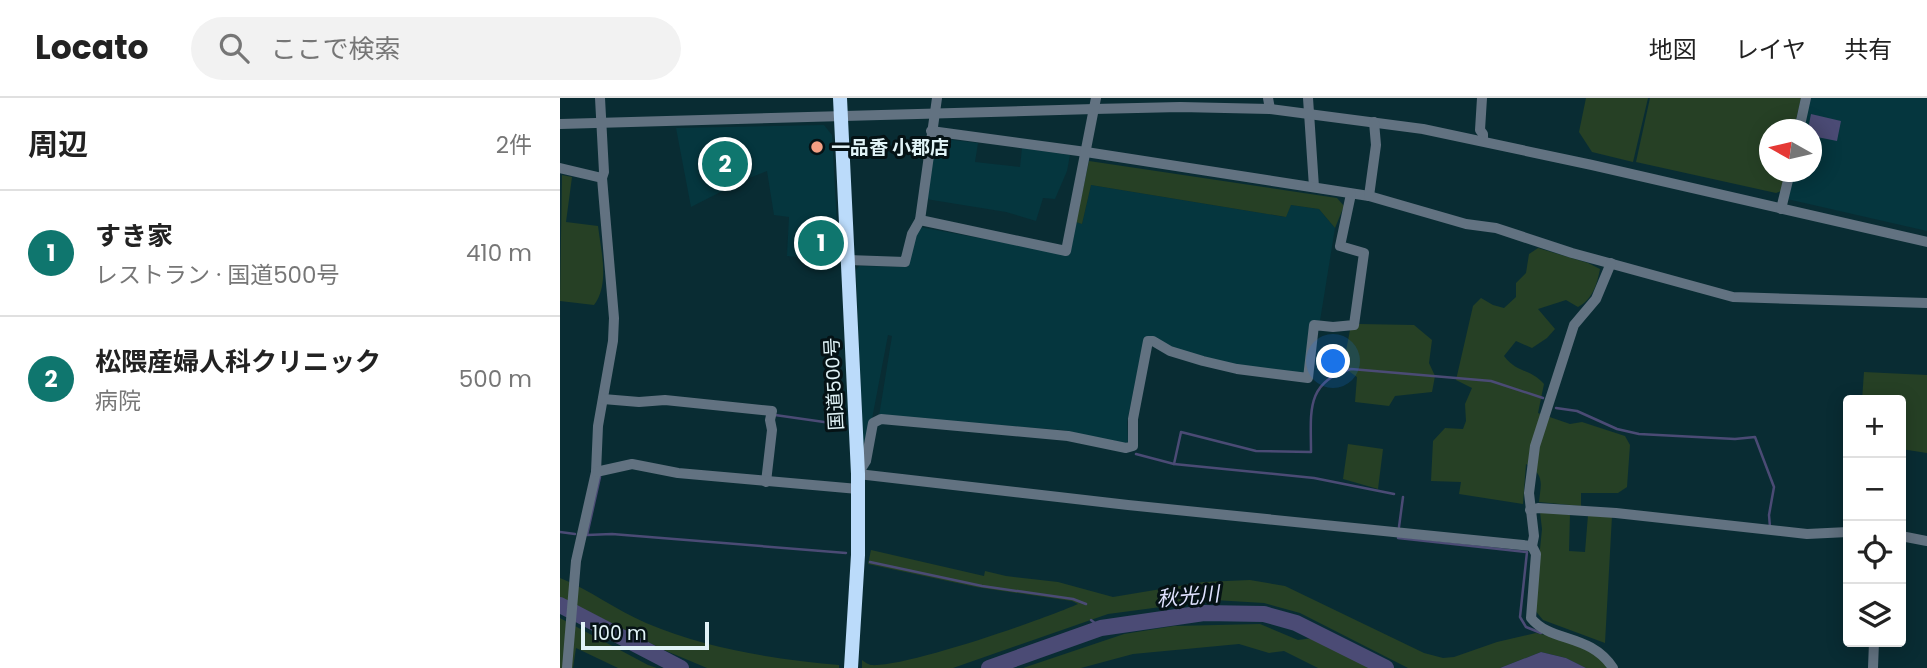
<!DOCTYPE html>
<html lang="ja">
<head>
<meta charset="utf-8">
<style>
  :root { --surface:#fff; --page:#f2f2f2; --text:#222; --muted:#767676; --line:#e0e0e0; --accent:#0f766e }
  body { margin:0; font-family:Poppins,"Noto Sans JP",sans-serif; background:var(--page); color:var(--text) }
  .controls { position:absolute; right:21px; bottom:21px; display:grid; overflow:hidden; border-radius:7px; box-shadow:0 4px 18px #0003 }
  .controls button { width:63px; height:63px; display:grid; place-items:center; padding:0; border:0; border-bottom:2px solid var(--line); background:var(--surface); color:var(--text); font:35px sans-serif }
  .compass { position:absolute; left:1199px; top:21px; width:63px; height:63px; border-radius:50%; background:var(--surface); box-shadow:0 4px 18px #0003; rotate:278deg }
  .scale { position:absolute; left:21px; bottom:18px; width:128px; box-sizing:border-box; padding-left:7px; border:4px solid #e1f3f7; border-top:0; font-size:19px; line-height:24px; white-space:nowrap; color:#e1f3f7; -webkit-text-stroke:5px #051215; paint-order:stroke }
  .you { position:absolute; left:774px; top:264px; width:24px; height:24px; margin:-18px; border:5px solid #fff; border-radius:50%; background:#1a73e8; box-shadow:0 0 0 10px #1a73e833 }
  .badge { display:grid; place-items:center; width:46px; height:46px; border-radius:50%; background:var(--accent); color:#fff; font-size:23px; font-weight:700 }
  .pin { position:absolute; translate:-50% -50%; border:4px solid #fff; box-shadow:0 2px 7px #0006 }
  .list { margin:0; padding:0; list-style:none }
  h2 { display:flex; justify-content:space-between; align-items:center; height:91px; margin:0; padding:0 28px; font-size:30px }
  h2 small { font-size:23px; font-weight:400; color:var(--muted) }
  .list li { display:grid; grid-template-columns:46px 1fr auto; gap:21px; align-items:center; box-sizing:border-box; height:126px; padding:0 28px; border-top:2px solid var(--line) }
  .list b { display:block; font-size:26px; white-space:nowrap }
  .list p { margin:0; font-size:23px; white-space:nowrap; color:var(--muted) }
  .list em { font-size:23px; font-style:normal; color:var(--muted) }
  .icon { flex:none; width:38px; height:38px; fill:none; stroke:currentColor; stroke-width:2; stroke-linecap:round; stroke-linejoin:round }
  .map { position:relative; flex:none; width:1367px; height:570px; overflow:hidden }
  header { display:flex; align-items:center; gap:42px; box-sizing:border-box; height:98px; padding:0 35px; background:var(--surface); border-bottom:2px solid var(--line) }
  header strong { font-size:33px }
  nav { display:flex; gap:38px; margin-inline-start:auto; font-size:24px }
  .search { width:490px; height:63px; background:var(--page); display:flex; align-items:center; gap:18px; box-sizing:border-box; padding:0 24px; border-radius:38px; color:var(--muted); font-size:26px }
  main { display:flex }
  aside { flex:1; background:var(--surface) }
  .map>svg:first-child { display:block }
  .built { fill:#05363e }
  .green { fill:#264025 }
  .water { fill:#4b4b75 }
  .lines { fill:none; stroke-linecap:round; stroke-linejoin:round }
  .stream { stroke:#4b4b75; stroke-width:2.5 }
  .river { stroke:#4b4b75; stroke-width:16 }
  .minor { stroke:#627281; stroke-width:10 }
  .highway { stroke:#bbdbfa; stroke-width:14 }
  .poi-dot { fill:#f39f83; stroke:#051215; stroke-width:2.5 }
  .labels { text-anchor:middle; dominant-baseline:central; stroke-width:6; stroke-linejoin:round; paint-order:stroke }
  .poi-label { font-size:19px; font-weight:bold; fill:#e1f3f7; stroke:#051215; text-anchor:start }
  .street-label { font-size:19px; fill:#e1f3f7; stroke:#051215 }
  .water-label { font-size:21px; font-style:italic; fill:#e0e2ff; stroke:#051215 }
</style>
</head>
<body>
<header>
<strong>Locato</strong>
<div class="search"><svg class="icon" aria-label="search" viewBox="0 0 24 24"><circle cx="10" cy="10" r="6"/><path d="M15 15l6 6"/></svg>ここで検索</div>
<nav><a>地図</a><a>レイヤ</a><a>共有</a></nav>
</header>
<main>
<aside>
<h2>周辺<small>2件</small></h2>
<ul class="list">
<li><span class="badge">1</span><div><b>すき家</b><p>レストラン · 国道500号</p></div><em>410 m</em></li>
<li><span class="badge">2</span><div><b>松隈産婦人科クリニック</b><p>病院</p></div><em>500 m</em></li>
</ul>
</aside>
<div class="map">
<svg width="1367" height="570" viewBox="0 0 1367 570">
  <rect width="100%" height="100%" fill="#092c33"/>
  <g class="built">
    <path d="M1250 0H1367V133L1227 101 1234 74H1252V32L1243 31Z"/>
    <path d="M264 27 272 37 279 163 227 158 229 119 214 117 207 73 184 82 131 109 116 30Z"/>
    <path d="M376 40 418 45 415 64 460 69 462 50 510 57 507 73 495 101 483 100 476 123 446 114 366 101Z"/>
    <path d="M531 87 725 119 731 107 759 111 775 130 760 223H751L746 274 739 278 671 266 584 242 567 324 568 344 563 346 503 332 319 318 332 238 328 237 308 342 303 344 296 172 299 168 348 169 352 147 360 129 510 157 516 124 522 126Z"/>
  </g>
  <g class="green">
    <path d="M1026 0H1088L1073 64 1032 54 1019 34Z"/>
    <path d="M1090 0H1241L1234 31 1210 32V74H1225L1221 93 1216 95 1076 64Z"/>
    <path d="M529 63 777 100 784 108 775 130 759 111 731 107 726 119 531 87 522 126 516 124Z"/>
    <path d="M2 77 12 79 6 124 38 128C41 153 50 186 34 207L0 203Z"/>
    <path d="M978 150 1028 165 1040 171C1037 187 1032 202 1018 209L1006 202 978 211 995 231 987 240 972 250 956 243 944 258C958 276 970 270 984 286L978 315 1010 326 1022 324 1065 338 1070 347 1067 389 1058 395H1021V408L979 404C981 385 985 377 966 366L963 406 899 396 901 384 871 383 873 343 885 330 903 331 906 323 905 306 912 290 896 282 913 208 921 200 933 207 944 210 956 199V185L966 175 969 156Z"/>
    <path d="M799 226 854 227 872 242 869 265 875 278 872 294 835 298 829 308 795 304 797 279 783 269 790 232Z"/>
    <path d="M1304 274 1367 277V355L1341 351V302H1302Z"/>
    <path d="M788 346 823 351 818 391 783 381Z"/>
    <path d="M980 414 1010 415 1009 453 1025 454 1028 417 1052 418 1045 545 983 522 974 511 982 431Z"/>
    <path d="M311 452 424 478 425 473 446 478 498 484 553 499 643 484 690 482 725 488 864 555 883 560 894 559 937 544 976 535 999 540 1038 557 1047 570H1026L1006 560 981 554 940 570H848L740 515 704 505 654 502 548 516 393 570H302V562C303 563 309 567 311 567 344 570 482 522 518 506L512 503 416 489 308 466Z"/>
    <path d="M0 480C30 492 56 512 86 525 148 551 212 561 279 567V570H147L104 552 0 499Z"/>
    <path d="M0 520 88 567 97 570H58L16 550 13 570H0Z"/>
    <path d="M700 526 738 542 753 540 811 570H758L724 553 709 555 679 546 573 556 521 570H463L564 536 614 528Z"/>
  </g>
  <g class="water">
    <path d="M1251 16 1281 23 1277 43 1252 38V32L1248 31Z"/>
    <path d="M981 554 1006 560 1026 570H940Z"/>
  </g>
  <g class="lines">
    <g class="stream">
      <path d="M996 310 1017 313 1057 331 1079 336 1175 341 1195 339 1214 389 1209 417 1210 429"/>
      <path d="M215 317 285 327"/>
      <path d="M576 356 614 366 754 380 834 396"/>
      <path d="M614 366 621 334 696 353 751 354C751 314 745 284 791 271L931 283 983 300"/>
      <path d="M40 379 27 437 52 436 286 455"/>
      <path d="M839 429 843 399"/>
      <path d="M0 434 15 436"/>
      <path d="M838 440 967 454 960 519 966 529 981 535"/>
      <path d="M310 464 422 488 513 501 526 506"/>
      <path d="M531 522 541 530"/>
    </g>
    <g class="river">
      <path d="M0 507 121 570"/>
      <path d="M429 570 541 530 644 515 704 516 736 525 826 570"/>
    </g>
    <g class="minor">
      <path d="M40 0 44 74 42 80"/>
      <path d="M708 0 710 11"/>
      <path d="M748 0 754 89"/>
      <path d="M922 0 920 32 923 36V43"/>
      <path d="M0 26 534 11 620 9 710 11 863 31 1032 67 1367 144"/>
      <path d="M1239 32 1246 0"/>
      <path d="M371 33 526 54 809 98 906 126 936 130 1012 155 1173 199 1367 205"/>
      <path d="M0 70 42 80 54 220 53 243 38 328 36 374 16 463 7 570"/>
      <path d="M791 96 780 148 804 155 794 227 773 229 754 227 748 280 677 271 643 263 610 253 593 243H588L573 321V348L566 350 508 338 321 321 313 325 306 363 298 376 568 407 972 448"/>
      <path d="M809 98 816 47 814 24"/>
      <path d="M1221 111 1230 74"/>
      <path d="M360 122 506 153 536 0"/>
      <path d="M288 162 345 164 352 136 360 122 377 0"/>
      <path d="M1051 165 1036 201 1014 227 975 348 969 395 974 438 972 448 976 456 971 520C991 545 1030 535 1053 570"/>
      <path d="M43 301 79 304 105 302 212 313 210 322 212 332 206 384"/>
      <path d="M36 374 72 366 118 375 298 391"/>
      <path d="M970 412 978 410 1056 415 1247 436 1288 434"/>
      <path d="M1341 438 1367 443"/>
      <path d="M1313 570 1314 544"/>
    </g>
    <path class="highway" d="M280 0 298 376V457L291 570"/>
  </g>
  <circle class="poi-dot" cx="257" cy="49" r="7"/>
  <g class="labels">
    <g class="poi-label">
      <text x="271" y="49">一品香 小郡店</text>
    </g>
    <g class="street-label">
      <text transform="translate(274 286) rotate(-93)">国道500号</text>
    </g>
    <g class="water-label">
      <text transform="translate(628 498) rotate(-5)">秋光川</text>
    </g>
  </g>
</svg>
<div class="controls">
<button>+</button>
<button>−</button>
<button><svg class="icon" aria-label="locate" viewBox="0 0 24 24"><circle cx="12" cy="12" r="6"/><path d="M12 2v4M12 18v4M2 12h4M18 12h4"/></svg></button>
<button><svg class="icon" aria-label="layers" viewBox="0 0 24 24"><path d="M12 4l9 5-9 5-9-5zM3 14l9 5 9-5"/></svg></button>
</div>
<svg class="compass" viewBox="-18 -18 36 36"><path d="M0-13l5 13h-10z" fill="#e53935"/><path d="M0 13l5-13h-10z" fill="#767676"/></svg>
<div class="scale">100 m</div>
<div class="you"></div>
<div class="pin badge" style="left:261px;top:145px">1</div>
<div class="pin badge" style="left:165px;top:66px">2</div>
</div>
</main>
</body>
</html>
